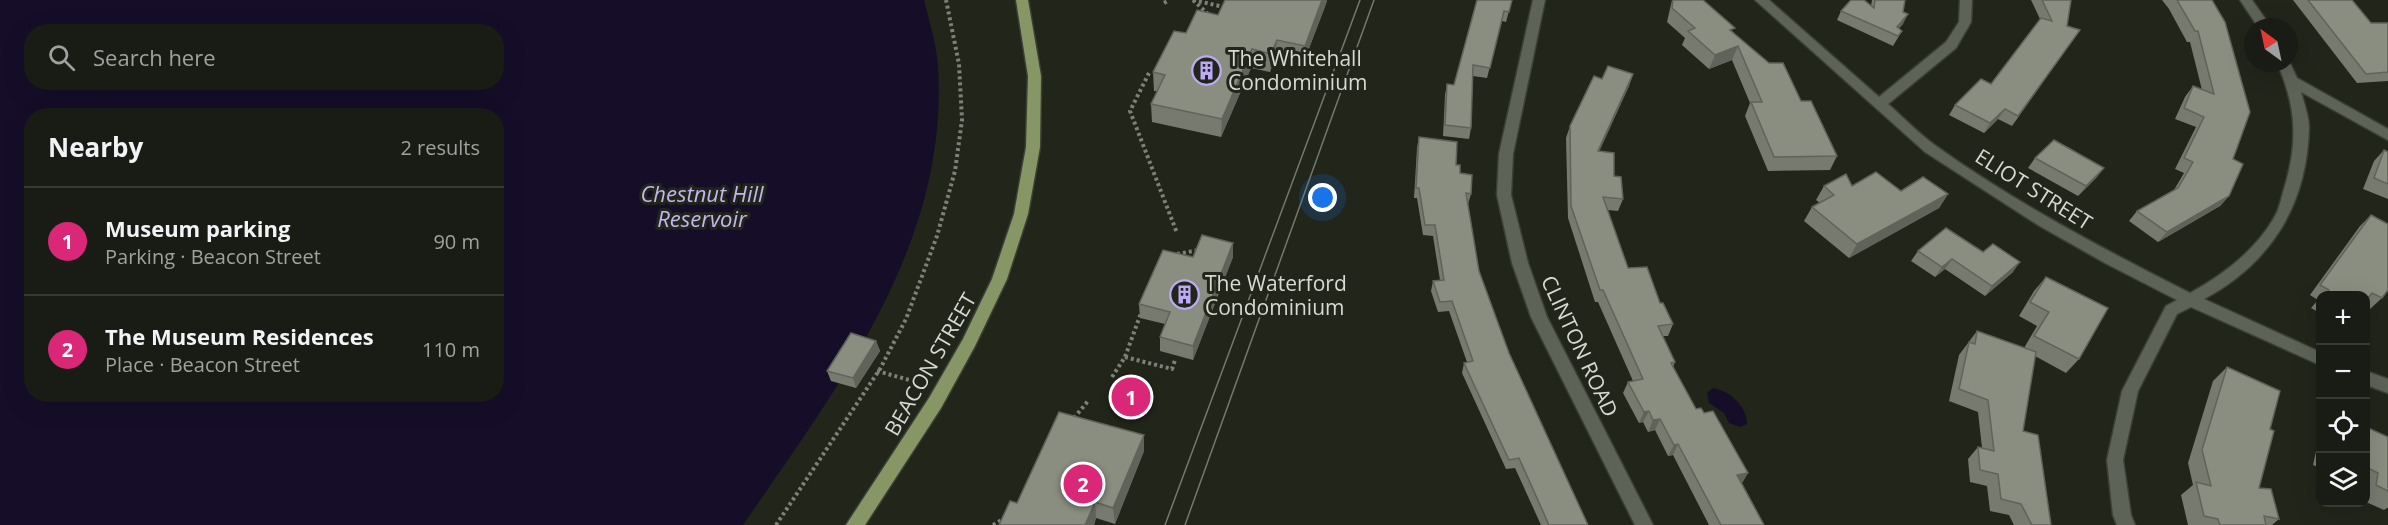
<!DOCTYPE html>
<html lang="en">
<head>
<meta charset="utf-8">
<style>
  :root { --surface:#191c14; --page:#262922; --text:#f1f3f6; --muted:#9fa1a0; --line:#373a34; --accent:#db2777 }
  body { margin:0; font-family:"Open Sans",sans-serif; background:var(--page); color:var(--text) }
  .controls { position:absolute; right:18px; bottom:18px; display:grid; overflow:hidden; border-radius:12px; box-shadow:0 6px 24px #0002 }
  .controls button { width:54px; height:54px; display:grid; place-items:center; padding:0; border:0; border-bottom:2px solid var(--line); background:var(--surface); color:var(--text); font:30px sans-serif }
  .compass { position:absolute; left:2244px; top:18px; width:54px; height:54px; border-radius:50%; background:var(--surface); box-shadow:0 6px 24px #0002; rotate:327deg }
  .you { position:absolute; left:1323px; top:198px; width:21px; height:21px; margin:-15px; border:4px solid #fff; border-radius:50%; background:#1a73e8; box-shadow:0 0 0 9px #1a73e833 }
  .badge { display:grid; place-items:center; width:39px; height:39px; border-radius:50%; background:var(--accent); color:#fff; font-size:20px; font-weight:700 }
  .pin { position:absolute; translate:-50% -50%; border:3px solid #fff; box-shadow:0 2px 6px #0006 }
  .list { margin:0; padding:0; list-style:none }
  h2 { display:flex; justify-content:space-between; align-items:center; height:78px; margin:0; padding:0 24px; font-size:26px }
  h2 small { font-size:20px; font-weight:400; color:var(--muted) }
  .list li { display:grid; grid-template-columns:39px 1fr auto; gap:18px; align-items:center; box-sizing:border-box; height:108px; padding:0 24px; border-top:2px solid var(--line) }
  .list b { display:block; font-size:22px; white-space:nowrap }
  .list p { margin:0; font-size:20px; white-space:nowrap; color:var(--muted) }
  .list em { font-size:20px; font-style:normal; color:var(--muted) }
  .icon { flex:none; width:33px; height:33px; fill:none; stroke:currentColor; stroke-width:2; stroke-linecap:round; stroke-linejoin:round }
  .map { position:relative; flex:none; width:2388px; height:525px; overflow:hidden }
  .search { position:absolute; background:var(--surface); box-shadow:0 6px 24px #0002; left:24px; top:24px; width:480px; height:66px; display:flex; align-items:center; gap:15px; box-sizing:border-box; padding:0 21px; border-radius:24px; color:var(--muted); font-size:22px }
  .panel { position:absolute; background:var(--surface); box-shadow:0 6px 24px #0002; left:24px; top:108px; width:480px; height:294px; border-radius:24px }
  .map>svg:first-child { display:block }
  .water { fill:#160e29; fill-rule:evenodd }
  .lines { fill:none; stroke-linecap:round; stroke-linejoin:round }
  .minor-casing { stroke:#3c3f36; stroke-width:3 }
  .major-casing { stroke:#3c3f36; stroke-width:3 }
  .path { stroke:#7d8178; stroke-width:4; stroke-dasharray:3 3; stroke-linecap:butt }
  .minor { fill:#5e6357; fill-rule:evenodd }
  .major { fill:#869765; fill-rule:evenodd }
  .tram { stroke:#74786f; stroke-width:1.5 }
  .wall { fill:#767a6f }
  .shaded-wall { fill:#60635a }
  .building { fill:#898e81; stroke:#60635a; stroke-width:1.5 }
  .labels { text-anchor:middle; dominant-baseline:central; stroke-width:6; stroke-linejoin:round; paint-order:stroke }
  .poi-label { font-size:21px; fill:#d7dad3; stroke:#21251a; text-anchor:start }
  .street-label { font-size:21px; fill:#d7dad3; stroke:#21251a }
  .water-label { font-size:22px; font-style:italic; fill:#c2b5f0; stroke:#21251a }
</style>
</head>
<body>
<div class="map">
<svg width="2388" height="525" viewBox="0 0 2388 525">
  <rect width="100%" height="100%" fill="#21251a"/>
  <g class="water">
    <path d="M0 0H924C929 21 937 45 938 67 949 245 838 386 743 525H0ZM32 32H496V82H32ZM32 116H496V394H32Z"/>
    <path d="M1713 388C1730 391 1747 406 1747 424L1740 427 1729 423 1724 413 1709 403 1707 393Z"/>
  </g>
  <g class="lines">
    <defs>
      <g id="minor">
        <path d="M1533 0H1545L1513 154 1511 195 1528 263 1547 317 1653 525H1635L1531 317 1512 263 1497 195 1499 154Z"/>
        <path d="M1755 0H1769L1879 97 1946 42 1959 22 1960 0H1972L1971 22 1956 48 1888 104C1904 118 1919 134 1936 146 2016 203 2103 249 2190 293 2223 275 2257 249 2275 216 2280 208 2281 198 2284 189 2298 143 2297 108 2277 63H2289V61L2297 78 2388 129V140L2301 92C2304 103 2309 116 2309 128 2307 205 2271 263 2204 299L2320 352V365L2191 307 2177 314 2138 391 2123 460 2131 515 2135 525H2117L2113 515 2107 460 2122 391 2166 306 2177 300 2105 263 2038 225 1925 152Z"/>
        <path d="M2240 0H2252L2271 27H2258Z"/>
        <path d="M2366 371 2388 379V393L2366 385Z"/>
      </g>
      <path id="major" d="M1016 0H1028L1041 76 1040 147 1028 214 1007 279 975 346 941 408 865 525H846L929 398 963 339 992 279 1014 214 1026 147 1028 76Z"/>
    </defs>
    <use href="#minor" class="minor-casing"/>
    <use href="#major" class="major-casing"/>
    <g class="path">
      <path d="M1193 0 1224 7"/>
      <path d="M1193 0 1209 15"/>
      <path d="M1164 3 1169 0"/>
      <path d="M1149 73 1130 111 1177 233"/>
      <path d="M1177 254 1199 250"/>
      <path d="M1125 357 1172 369 1175 360"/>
      <path d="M877 371 913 381"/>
      <path d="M1112 377 1125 357 1141 313"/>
      <path d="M1074 418 1088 401"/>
      <path d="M776 525 880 369 906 319 937 236 955 171 962 120 959 64 946 0"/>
      <path d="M993 525 1005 518"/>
    </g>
    <use href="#minor" class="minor"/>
    <use href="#major" class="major"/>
    <g class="tram">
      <path d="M1165 525 1360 0"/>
      <path d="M1185 525 1374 0"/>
    </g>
  </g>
  <g class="wall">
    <path d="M1225 0H1327L1326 4 1303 64 1275 58 1270 72 1251 68 1221 137 1152 122 1151 104 1157 91H1154L1153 72 1186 33 1218 15Z"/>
    <path d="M1512 0 1506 22 1502 21 1487 78 1473 76 1471 128 1469 139 1443 136 1445 95 1447 84 1454 85Z"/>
    <path d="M1672 0H1703L1733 32 1801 101 1837 156 1830 170 1768 171 1745 116 1750 103 1732 60 1709 69 1682 45 1685 38 1667 22Z"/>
    <path d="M1872 0H1905L1903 12V24L1899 28 1902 31 1893 46 1837 20 1841 11 1871 6Z"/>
    <path d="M2031 0H2071L2067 26 2080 30 2012 126 1998 119 1984 133 1949 115 1955 105 1991 84 2040 19Z"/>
    <path d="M2162 0H2212L2233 159 2229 196 2220 206 2158 242 2129 221 2137 211 2174 190 2184 173 2175 169 2196 127 2175 119 2185 97 2193 86 2202 90 2190 42H2187L2169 9Z"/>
    <path d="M2293 0H2352L2371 23H2388V81L2357 83Z"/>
    <path d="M1633 74 1629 86 1599 151 1614 176 1623 199 1618 211 1608 210 1628 268 1660 303 1673 324 1668 336H1663L1675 362 1673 367 1696 409 1704 413 1748 473 1742 483 1764 525H1709L1673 455 1668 456 1655 430 1648 432 1643 422 1639 423 1623 393 1628 382 1633 381 1598 302H1595L1568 218 1566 138 1570 126 1602 79Z"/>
    <path d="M1419 137 1456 165 1471 194 1468 204 1479 271 1509 353 1588 525H1541L1515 468 1506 469 1462 373 1464 363 1467 362 1449 311 1438 312 1431 291 1433 281 1440 280 1433 236 1423 235 1417 198H1414L1417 148Z"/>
    <path d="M2384 150 2388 152V199L2363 189 2374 161Z"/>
    <path d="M2035 158 2104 168 2096 178 2078 196 2028 168Z"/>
    <path d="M1824 186H1852L1901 191 1948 194 1939 208 1849 258 1804 221 1812 207 1820 203 1816 200Z"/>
    <path d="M2371 215 2382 298 2370 309 2366 306V296H2320V313L2311 308 2318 300 2310 295 2360 226Z"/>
    <path d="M1918 251 2013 272 1985 296 1945 269 1935 277 1911 261Z"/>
    <path d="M1193 257H1233L1193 360 1160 351V337L1165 324 1140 318 1139 304Z"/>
    <path d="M2046 277 2079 359 2066 373 2035 356 2023 431 2051 525H2014L2009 515 1990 511 1987 486 1970 482 1968 459 1978 447 1982 448 1978 412 1949 401 1959 355 1977 331 2024 348 2037 326 2019 316 2034 291Z"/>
    <path d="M876 341 880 351 856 388 831 381 827 371Z"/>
    <path d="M2227 367 2270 429 2259 488 2279 519 2272 525H2188L2181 495 2193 485 2188 463 2213 381Z"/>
    <path d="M2366 427 2388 437V508H2387L2384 510 2366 502Z"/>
    <path d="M2320 433V468L2313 465Z"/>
    <path d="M1144 451 1115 524 1096 518 1094 525H999L1017 503Z"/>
  </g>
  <g class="shaded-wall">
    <path d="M1322 0H1327L1326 4 1303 64 1305 46Z"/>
    <path d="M1908 14 1903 24 1894 34 1897 27Z"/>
    <path d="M1277 40 1275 58 1270 72 1271 54Z"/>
    <path d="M1738 46 1732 60 1709 69 1715 55Z"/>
    <path d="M1252 49 1251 68 1221 137 1222 119Z"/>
    <path d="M1633 74 1629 86 1594 163 1598 151Z"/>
    <path d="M2005 109 1998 119 1984 133 1990 123Z"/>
    <path d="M2104 168 2096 178 2078 196 2086 186Z"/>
    <path d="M1948 194 1939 208 1849 258 1857 244Z"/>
    <path d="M2229 196 2220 206 2158 242 2167 232Z"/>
    <path d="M1233 243V257L1193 360V346Z"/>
    <path d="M1952 259 1945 269 1935 277 1942 267Z"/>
    <path d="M2020 262 2013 272 1985 296 1992 286Z"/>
    <path d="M876 341 880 351 856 388 853 378Z"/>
    <path d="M1649 411 1643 422 1639 423 1644 412Z"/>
    <path d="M1660 419 1655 430 1648 432 1653 420Z"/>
    <path d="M1144 435V451L1115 524 1113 508Z"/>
    <path d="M1678 444 1673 455 1668 456 1674 445Z"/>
    <path d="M1748 473 1741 484 1737 475Z"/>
    <path d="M1095 502 1096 518 1094 525H1085Z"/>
  </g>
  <g class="building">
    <path d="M1225 0H1322L1305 46 1277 40 1271 54 1252 49 1222 119 1151 104 1165 75 1153 72 1174 31 1186 33 1197 10 1218 15Z"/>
    <path d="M1477 0H1512L1509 12 1504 11 1490 68 1473 65 1471 128 1445 125 1447 84 1454 85Z"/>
    <path d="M1673 0H1703L1735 28 1730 30 1769 63H1783L1801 101H1811L1837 156 1774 157 1751 102H1762L1738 46 1715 55 1688 31 1695 28 1672 8Z"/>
    <path d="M1851 0H1864L1874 8 1875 0H1905L1903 12 1908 14 1897 27 1902 31 1898 36 1841 11Z"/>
    <path d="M2042 0H2071L2067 26 2080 30 2018 116 2005 109 1990 123 1955 105 1981 79 1991 84 2041 18 2052 21Z"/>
    <path d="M2177 0H2212L2225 22 2250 112 2233 159 2243 164 2229 196 2167 232 2137 211 2178 188 2193 162 2184 158 2204 117 2184 108 2193 86 2214 94 2198 31H2195Z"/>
    <path d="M2308 0H2352L2371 23H2388V72L2366 74Z"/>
    <path d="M1608 66 1633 74 1598 151 1614 153V176L1621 177 1623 199 1603 197 1628 268 1647 267 1660 303H1663L1673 324 1658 326 1675 362 1671 363 1696 409 1701 408 1704 413 1713 411 1748 473 1737 475 1764 525H1721L1678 444 1674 445 1660 419 1653 420 1649 411 1644 412 1628 382 1643 379 1603 290H1600L1571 206 1570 126 1594 76 1602 79Z"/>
    <path d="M1419 137 1457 142 1456 165H1460V173L1472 175 1471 194 1466 193 1479 271 1509 353 1588 525H1549L1519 458 1509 460 1464 363 1473 361 1452 301 1440 302 1433 281 1444 280 1435 225H1425L1419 188H1416Z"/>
    <path d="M2054 140 2104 168 2086 186 2035 158Z"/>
    <path d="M2384 150 2388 152V184L2374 178Z"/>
    <path d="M1876 172 1901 191 1923 177 1948 194 1857 244 1812 207 1834 195 1824 186 1846 174 1852 186Z"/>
    <path d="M2371 215 2388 224V290L2382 298 2372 293 2366 301V296H2324L2329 290 2320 285Z"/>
    <path d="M1946 228 1983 252 1993 244 2020 262 1992 286 1952 259 1942 267 1918 251Z"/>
    <path d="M1202 235 1233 243 1193 346 1160 337 1170 312 1139 304 1163 250 1193 257Z"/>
    <path d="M2046 277 2108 308 2079 359 2034 336 2049 312 2030 302Z"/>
    <path d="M1977 331 2036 352 2023 431 2038 435 2051 525H2032L2021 504 2001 499 1998 474 1980 470 1978 447 1994 451 1988 400 1959 389 1969 342 1975 344Z"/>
    <path d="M851 333 876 341 853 378 827 371Z"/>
    <path d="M2227 367 2280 391 2270 429 2274 431 2259 488 2271 489 2279 519 2264 516 2266 525H2220L2218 519 2204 516 2196 482 2211 486 2202 450Z"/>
    <path d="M1059 412 1144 435 1113 508 1095 502 1085 525H999L1010 501 1017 503Z"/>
    <path d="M2366 427 2388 437V491L2376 485 2378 473 2366 467Z"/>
  </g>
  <defs>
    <symbol id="building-ring" viewBox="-11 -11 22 22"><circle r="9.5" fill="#21251a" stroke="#bcaaf6" stroke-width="1.5"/><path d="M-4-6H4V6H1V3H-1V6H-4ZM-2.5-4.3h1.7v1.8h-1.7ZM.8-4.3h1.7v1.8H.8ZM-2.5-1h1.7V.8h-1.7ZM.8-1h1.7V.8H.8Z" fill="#bcaaf6"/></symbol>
  </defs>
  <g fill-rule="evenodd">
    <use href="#building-ring" x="1190" y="54" width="33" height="33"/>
    <use href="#building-ring" x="1168" y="278" width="33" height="33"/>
  </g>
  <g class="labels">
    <g class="poi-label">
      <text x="1228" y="58">The Whitehall<tspan x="1228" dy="24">Condominium</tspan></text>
      <text x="1205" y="283">The Waterford<tspan x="1205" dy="24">Condominium</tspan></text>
    </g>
    <g class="street-label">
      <text transform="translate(2034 189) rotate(32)">ELIOT STREET</text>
      <text transform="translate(1580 346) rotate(65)">CLINTON ROAD</text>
      <text transform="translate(930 364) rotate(-60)">BEACON STREET</text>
    </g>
    <g class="water-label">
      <text x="702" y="193">Chestnut Hill<tspan x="702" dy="25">Reservoir</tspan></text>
    </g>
  </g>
</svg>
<div class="controls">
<button>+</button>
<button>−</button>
<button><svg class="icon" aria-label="locate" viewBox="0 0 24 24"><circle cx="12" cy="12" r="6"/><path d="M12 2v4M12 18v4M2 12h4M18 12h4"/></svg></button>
<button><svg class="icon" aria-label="layers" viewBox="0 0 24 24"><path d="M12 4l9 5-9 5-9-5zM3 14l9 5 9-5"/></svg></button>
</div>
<svg class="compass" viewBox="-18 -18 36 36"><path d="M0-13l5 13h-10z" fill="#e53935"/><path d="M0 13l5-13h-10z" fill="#9fa1a0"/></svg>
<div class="you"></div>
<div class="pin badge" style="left:1131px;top:397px">1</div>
<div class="pin badge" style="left:1083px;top:484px">2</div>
<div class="search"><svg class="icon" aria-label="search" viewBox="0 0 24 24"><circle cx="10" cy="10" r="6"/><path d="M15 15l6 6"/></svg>Search here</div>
<section class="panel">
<h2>Nearby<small>2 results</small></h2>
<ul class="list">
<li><span class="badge">1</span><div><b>Museum parking</b><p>Parking · Beacon Street</p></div><em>90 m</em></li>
<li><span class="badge">2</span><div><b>The Museum Residences</b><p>Place · Beacon Street</p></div><em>110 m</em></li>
</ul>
</section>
</div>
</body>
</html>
